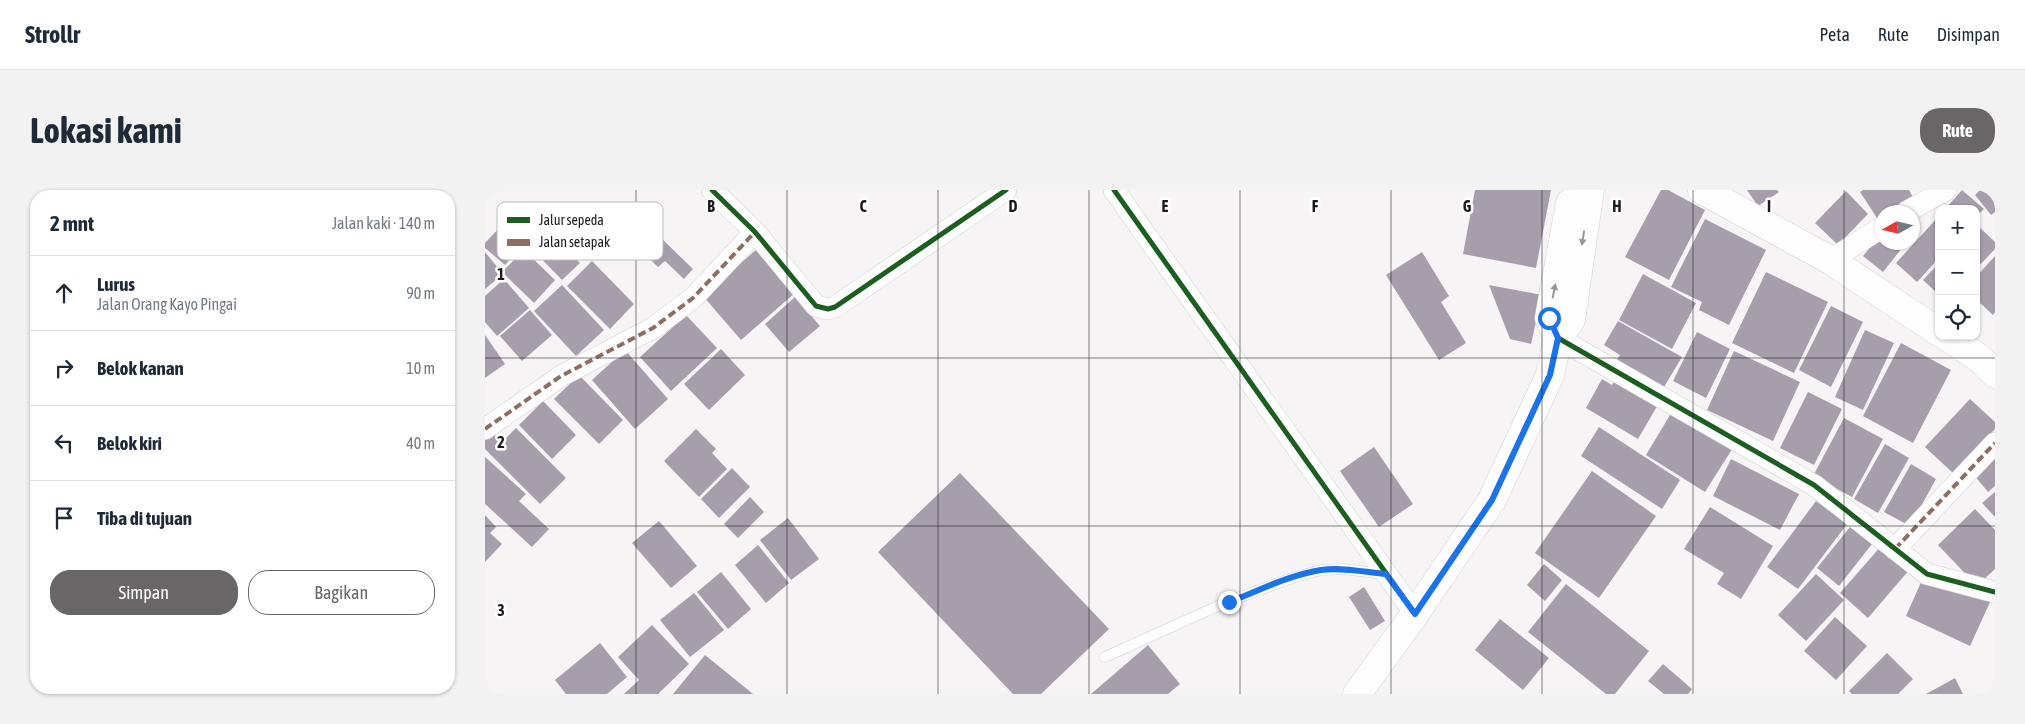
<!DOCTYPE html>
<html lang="id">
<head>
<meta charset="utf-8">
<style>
  :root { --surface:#fff; --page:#f2f2f3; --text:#1f2937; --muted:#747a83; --line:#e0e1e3; --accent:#696668 }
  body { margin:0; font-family:"Asap Condensed",sans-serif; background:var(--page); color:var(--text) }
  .controls { position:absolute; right:15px; top:15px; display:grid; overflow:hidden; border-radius:10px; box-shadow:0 1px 4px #0004 }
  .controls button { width:45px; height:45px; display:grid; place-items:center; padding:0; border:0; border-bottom:1px solid var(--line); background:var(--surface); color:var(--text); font:25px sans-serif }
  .compass { position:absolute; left:1390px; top:15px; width:45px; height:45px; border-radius:50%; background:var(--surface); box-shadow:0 1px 4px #0004; rotate:262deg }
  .stop { position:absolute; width:15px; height:15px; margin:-11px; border:4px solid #1a73e8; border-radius:50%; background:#fff }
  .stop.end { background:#1a73e8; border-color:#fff; box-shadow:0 1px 5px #0008 }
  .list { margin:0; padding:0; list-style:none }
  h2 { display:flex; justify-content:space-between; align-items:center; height:65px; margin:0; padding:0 20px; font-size:21px }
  h2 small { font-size:16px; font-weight:400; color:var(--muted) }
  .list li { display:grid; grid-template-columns:32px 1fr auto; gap:15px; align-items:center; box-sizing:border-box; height:75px; padding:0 20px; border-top:1px solid var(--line) }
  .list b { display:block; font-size:19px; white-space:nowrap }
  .list p { margin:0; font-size:16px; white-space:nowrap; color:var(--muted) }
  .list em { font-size:16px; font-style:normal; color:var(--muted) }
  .actions { display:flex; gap:10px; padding:15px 20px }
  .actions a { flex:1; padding:11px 0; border:1px solid var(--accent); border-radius:20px; text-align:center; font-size:18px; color:var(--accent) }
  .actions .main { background:var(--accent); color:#fff }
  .icon { flex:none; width:28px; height:28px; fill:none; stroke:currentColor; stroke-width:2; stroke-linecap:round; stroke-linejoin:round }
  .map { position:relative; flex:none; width:1510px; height:504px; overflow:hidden; border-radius:20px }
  header { display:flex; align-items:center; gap:30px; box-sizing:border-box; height:70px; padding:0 25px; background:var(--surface); border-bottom:1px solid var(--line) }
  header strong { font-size:24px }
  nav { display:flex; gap:28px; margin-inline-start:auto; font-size:18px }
  .intro { display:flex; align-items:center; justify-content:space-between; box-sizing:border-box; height:120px; padding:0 30px }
  h1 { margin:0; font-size:35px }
  .button { padding:12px 22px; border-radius:20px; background:var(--accent); color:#fff; font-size:18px; font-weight:700 }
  main { display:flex; gap:30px; padding:0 30px }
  aside { flex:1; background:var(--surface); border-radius:20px; box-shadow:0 1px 4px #0004 }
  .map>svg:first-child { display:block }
  .building { fill:#a79eac }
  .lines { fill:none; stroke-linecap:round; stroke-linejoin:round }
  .lane-casing { stroke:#d3d1d2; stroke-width:11 }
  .street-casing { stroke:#d3d1d2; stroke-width:22 }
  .secondary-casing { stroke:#d3d1d2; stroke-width:29 }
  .lane { stroke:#fefdfe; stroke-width:10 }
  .street { stroke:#fefdfe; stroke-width:21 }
  .secondary { stroke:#fefdfe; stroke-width:28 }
  .quiet { stroke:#8d6e63; stroke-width:4; stroke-dasharray:8 4; stroke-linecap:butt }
  .cycleway-casing { stroke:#fff; stroke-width:8 }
  .cycleway { stroke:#1b5e20; stroke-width:5 }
  .oneway { fill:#989798 }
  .route { stroke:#1a73e8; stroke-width:6 }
  .grid { fill:none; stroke:#1c1a1b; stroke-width:1; stroke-opacity:0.55 }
  .key { fill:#fff; stroke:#bbbabb; stroke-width:1 }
  .key-label { font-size:14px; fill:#1c1a1b }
  .grid-label { font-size:16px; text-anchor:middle; font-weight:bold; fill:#1c1a1b; stroke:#fff; stroke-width:5; stroke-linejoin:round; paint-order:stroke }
</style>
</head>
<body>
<header>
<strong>Strollr</strong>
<nav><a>Peta</a><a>Rute</a><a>Disimpan</a></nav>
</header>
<div class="intro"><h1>Lokasi kami</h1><a class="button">Rute</a></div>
<main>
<aside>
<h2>2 mnt<small>Jalan kaki · 140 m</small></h2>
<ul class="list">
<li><svg class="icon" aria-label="ahead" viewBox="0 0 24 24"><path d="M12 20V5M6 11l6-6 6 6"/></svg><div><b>Lurus</b><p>Jalan Orang Kayo Pingai</p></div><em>90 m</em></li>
<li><svg class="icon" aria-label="right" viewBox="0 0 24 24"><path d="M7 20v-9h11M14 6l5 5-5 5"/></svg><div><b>Belok kanan</b></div><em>10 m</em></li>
<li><svg class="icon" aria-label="left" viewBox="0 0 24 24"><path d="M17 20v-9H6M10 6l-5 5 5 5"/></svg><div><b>Belok kiri</b></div><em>40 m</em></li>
<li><svg class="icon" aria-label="arrive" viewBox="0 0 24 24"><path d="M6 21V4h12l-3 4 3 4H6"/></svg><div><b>Tiba di tujuan</b></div></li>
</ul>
<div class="actions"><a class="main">Simpan</a><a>Bagikan</a></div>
</aside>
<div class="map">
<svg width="1510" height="504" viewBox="0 0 1510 504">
  <rect width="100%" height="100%" fill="#f7f4f6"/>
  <g class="building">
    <path d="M990 0H1066L1051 78 978 64Z"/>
    <path d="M1176 0H1183L1220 20 1184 90 1140 67Z"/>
    <path d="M1262 0H1292L1294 2 1273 16Z"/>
    <path d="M1378 0H1424L1429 9 1408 22H1398V29L1394 31 1375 2Z"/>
    <path d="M1477 0 1499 19 1491 27V19H1460Z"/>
    <path d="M1495 0H1510V22L1506 25 1490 5Z"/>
    <path d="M1361 1 1383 24 1353 55 1330 33Z"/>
    <path d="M1454 26V68L1432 92 1411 73Z"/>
    <path d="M1220 29 1281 60 1244 135 1214 120 1217 112 1186 97Z"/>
    <path d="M19 33 40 52 20 75 0 58V53Z"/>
    <path d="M1491 34 1510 52V59L1491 79Z"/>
    <path d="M62 39 95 73 77 90 44 56Z"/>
    <path d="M1398 42V52H1410L1417 58 1398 82 1378 66Z"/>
    <path d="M175 47 208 79 199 89 180 71 173 77 160 64Z"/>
    <path d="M272 59 310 103 256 150 218 106Z"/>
    <path d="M39 60 70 90 49 113 17 82Z"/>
    <path d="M0 62 18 84 0 99Z"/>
    <path d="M937 62 964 106 956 112 981 153 954 170 901 85Z"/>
    <path d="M1510 66V122L1508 125 1491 109V87Z"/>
    <path d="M107 71 149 114 125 139 82 96Z"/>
    <path d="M1454 73V105L1438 90Z"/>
    <path d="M1281 82 1343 112 1309 183 1247 153Z"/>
    <path d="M1158 84 1211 113 1187 159 1134 130Z"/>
    <path d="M19 89 44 118 12 146 0 132V106Z"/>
    <path d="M77 95 119 140 91 166 49 121Z"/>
    <path d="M1004 95 1057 105 1046 154 1025 149Z"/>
    <path d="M310 107 335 136 304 162 280 134Z"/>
    <path d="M1346 116 1378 132 1346 197 1314 180Z"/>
    <path d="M45 120 67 145 37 171 15 146Z"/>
    <path d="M201 125 232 158 186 201 155 167Z"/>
    <path d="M1133 131 1197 167 1176 202 1129 175 1135 165 1119 155Z"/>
    <path d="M1380 140 1409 153 1378 220 1350 207Z"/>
    <path d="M1212 142 1245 159 1221 208 1188 191Z"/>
    <path d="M0 145 20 174 0 188Z"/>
    <path d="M1416 153 1466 180 1428 253 1378 226Z"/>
    <path d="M236 159 260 185 224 220 199 194Z"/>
    <path d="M140 160 183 209 150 239 107 190Z"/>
    <path d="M1249 161 1315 192 1288 251 1222 220Z"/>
    <path d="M1135 182 1178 206 1153 249 1101 218 1117 189 1127 195Z"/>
    <path d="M94 185 138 230 114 254 69 209Z"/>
    <path d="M1323 202 1357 219 1329 275 1295 258Z"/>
    <path d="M1485 209 1510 232V239L1469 284 1440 257Z"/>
    <path d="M58 211 91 245 67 269 34 235Z"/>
    <path d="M1191 215 1251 253 1220 302 1161 265Z"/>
    <path d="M1359 228 1398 249 1367 307 1328 286Z"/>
    <path d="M1114 237 1195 290 1177 319 1096 266Z"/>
    <path d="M31 238 81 288 55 314 0 259V247L6 241 17 252Z"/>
    <path d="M211 239 231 259 227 263 242 279 214 307 179 271Z"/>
    <path d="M1400 254 1424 268 1393 323 1369 309Z"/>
    <path d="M889 257 928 314 894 337 855 281Z"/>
    <path d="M1510 259V296L1503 302 1485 280Z"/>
    <path d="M0 267 41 304 34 311 64 339 47 357 0 314Z"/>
    <path d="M1246 269 1314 304 1295 340 1228 306Z"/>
    <path d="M1426 274 1451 289 1425 336 1399 322Z"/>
    <path d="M247 278 265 297 234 328 216 309Z"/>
    <path d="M1107 281 1171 326 1114 408 1050 363Z"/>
    <path d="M475 283 624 439 556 504H528L393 362Z"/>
    <path d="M1510 302V327L1497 313Z"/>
    <path d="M265 307 279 322 253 348 239 334Z"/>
    <path d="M1331 311 1362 334 1313 399 1282 377Z"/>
    <path d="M1225 317 1288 356 1256 409 1232 394 1239 383 1199 359Z"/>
    <path d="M1490 319 1510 340V379L1492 396 1453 355Z"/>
    <path d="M0 325 11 337 5 343 17 354 0 372Z"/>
    <path d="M303 328 334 369 306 390 275 350Z"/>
    <path d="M174 331 212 376 186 398 147 353Z"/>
    <path d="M1365 337 1387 354 1354 396 1332 378Z"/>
    <path d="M273 355 304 393 281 413 250 375Z"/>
    <path d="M1397 355 1425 379 1383 428 1355 403Z"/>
    <path d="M1059 374 1077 390 1060 411 1042 395Z"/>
    <path d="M1441 381 1506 410 1485 456 1421 426Z"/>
    <path d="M236 382 266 419 243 439 212 402Z"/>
    <path d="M1331 384 1359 410 1321 451 1293 425Z"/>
    <path d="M1081 394 1164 461 1130 504H1121L1043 442Z"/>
    <path d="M879 397 900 431 885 440 864 407Z"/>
    <path d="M209 403 239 440 205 467 175 430Z"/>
    <path d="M1350 427 1382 456 1351 490 1319 461Z"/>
    <path d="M1015 429 1064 468 1038 500 990 460Z"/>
    <path d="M167 435 204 474 173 504H139L154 490 133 467Z"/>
    <path d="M115 453 142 487 122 504H81L70 490Z"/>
    <path d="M663 455 695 494 683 504H606Z"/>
    <path d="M1402 463 1428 489 1413 504H1367L1364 501Z"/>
    <path d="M220 465 268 504H188Z"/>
    <path d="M1178 474 1207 499 1203 504H1179L1163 491Z"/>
    <path d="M1470 488 1478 504H1441Z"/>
  </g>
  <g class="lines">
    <defs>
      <path id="lane" d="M620 467 744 411 810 387 836 380 858 379 900 384"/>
      <g id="street">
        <path d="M227 0 270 42 331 116 343 119 350 117 521 0"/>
        <path d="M629 0 930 424"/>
        <path d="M1421 22 1461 0"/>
        <path d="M1345 70 1398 37"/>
        <path d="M1073 148 1329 295 1442 384 1510 402"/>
        <path d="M0 239 76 186 168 138 208 108 270 42"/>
        <path d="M1410 359 1510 253"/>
      </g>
      <g id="secondary">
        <path d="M1217 0 1345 70 1454 142"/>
        <path d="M1461 146 1494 168 1510 184"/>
        <path d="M1073 148 1064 128 1085 13"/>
        <path d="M872 504 930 424 1007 310 1065 185 1073 148 1086 130 1105 0"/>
      </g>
    </defs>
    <use href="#lane" class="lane-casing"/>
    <use href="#street" class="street-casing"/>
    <use href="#secondary" class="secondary-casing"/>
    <use href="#lane" class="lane"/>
    <use href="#street" class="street"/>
    <use href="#secondary" class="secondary"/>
    <g class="quiet">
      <path d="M0 239 76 186 168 138 208 108 270 42"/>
      <path d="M1410 359 1510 253"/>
    </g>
    <defs>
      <g id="cycleway">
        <path d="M227 0 270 42 331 116 343 119 350 117 521 0"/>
        <path d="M629 0 930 424"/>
        <path d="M1073 148 1329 295 1442 384 1510 402"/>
      </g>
    </defs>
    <use href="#cycleway" class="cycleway-casing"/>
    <use href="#cycleway" class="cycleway"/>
  </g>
  <defs><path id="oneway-solid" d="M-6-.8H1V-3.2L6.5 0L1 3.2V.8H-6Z" transform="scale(1.25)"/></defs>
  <g class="oneway">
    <use href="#oneway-solid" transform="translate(1098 48) rotate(99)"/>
    <use href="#oneway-solid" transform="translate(1069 101) rotate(-79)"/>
  </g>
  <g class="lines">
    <path class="route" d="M744 412C773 401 804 385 836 380 857 377 880 382 901 384L930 424 1007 310 1065 185 1073 148 1064 128"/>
  </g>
  <path class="grid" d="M151 0V504M302 0V504M453 0V504M604 0V504M755 0V504M906 0V504M1057 0V504M1208 0V504M1359 0V504M0 168H1510M0 336H1510"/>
  <rect x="12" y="12" width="166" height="58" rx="8" class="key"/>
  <rect x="22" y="27" width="23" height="6" fill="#1b5e20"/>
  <rect x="22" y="49" width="23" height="7" fill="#8d6e63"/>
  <g class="key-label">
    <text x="54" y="35">Jalur sepeda</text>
    <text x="54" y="57">Jalan setapak</text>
  </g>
  <g class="grid-label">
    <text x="226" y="22">B</text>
    <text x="378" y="22">C</text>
    <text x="528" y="22">D</text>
    <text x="680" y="22">E</text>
    <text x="830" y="22">F</text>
    <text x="982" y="22">G</text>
    <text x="1132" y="22">H</text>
    <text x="1284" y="22">I</text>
    <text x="16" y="90">1</text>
    <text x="16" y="258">2</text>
    <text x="16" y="426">3</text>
  </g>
</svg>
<div class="controls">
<button>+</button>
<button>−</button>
<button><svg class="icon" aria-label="locate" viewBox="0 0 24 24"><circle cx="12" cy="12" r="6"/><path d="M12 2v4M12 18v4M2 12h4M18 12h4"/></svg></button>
</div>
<svg class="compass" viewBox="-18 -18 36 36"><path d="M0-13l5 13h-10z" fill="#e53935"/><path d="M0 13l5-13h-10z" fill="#747a83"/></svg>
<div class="stop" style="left:1064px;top:128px"></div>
<div class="stop end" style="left:744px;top:412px"></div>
</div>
</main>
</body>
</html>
